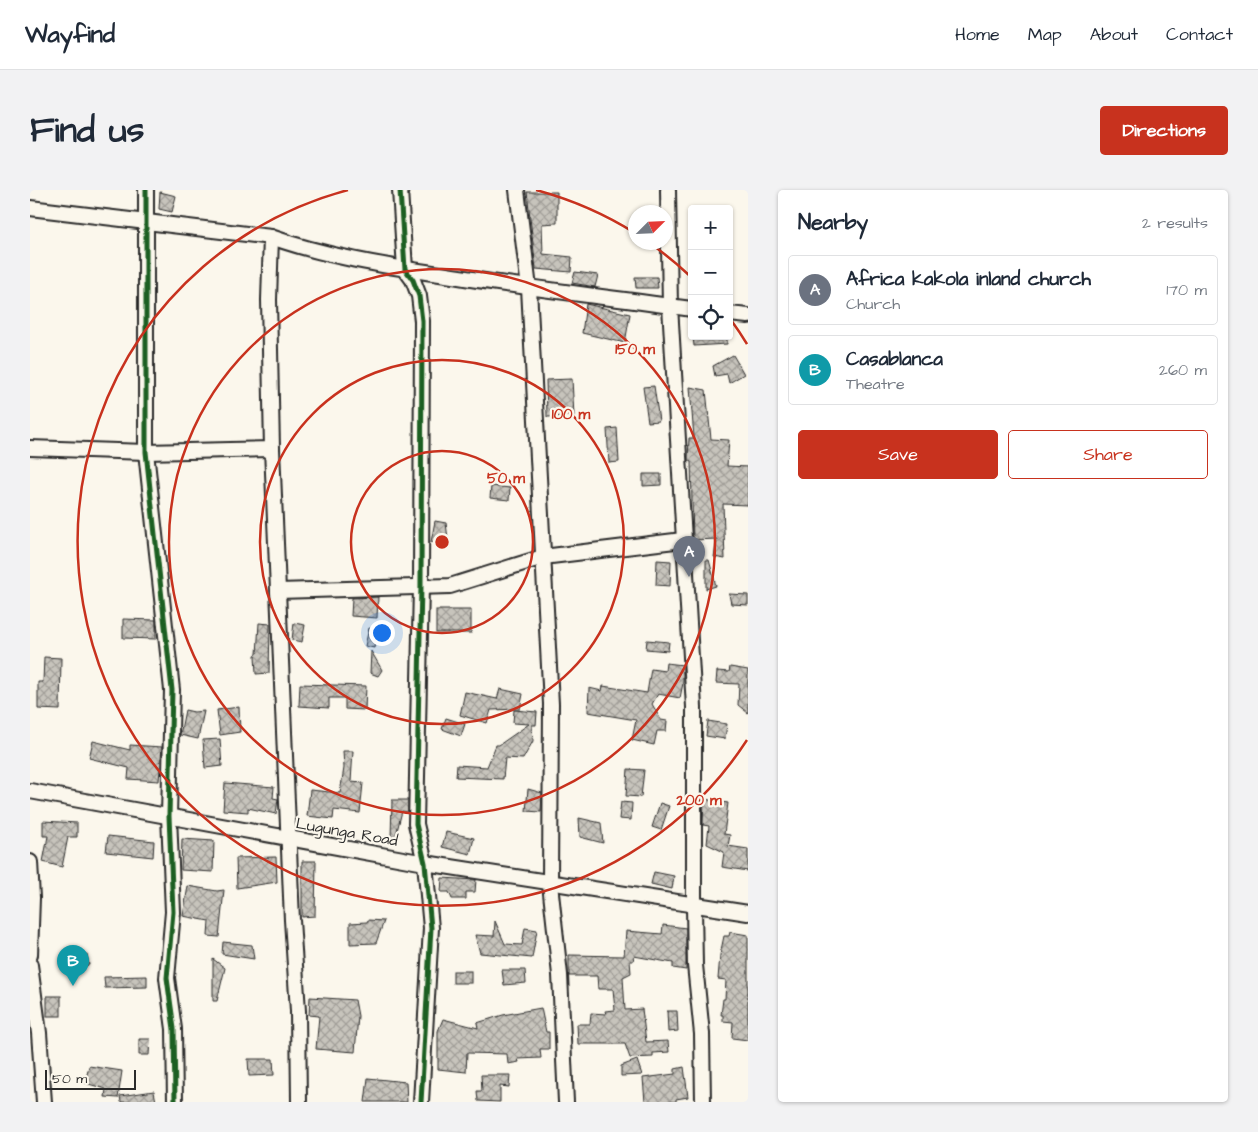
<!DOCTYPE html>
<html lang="en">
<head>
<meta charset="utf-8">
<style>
  :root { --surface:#fff; --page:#f2f2f3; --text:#1f2937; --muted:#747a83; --line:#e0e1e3; --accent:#c8321e }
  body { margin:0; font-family:"Architects Daughter",sans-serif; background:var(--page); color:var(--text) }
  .controls { position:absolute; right:15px; top:15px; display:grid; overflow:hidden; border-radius:5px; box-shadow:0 1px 4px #0004 }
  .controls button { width:45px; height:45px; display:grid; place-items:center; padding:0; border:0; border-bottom:1px solid var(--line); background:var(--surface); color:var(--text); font:25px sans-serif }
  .compass { position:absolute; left:598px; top:15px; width:45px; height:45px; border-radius:50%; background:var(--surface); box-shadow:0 1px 4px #0004; rotate:66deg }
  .scale { position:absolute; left:15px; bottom:12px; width:91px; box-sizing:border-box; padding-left:5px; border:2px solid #2b2b2b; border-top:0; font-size:14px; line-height:18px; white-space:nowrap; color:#2b2b2b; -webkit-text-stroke:4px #fbf7ec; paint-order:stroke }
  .you { position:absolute; left:351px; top:442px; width:18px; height:18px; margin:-12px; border:4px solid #fff; border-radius:50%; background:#1a73e8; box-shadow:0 0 0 8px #1a73e833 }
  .badge { display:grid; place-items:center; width:32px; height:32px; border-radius:50%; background:var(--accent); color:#fff; font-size:16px; font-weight:700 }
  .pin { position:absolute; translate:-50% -41px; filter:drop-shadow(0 1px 2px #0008) }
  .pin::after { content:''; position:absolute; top:26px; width:18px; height:15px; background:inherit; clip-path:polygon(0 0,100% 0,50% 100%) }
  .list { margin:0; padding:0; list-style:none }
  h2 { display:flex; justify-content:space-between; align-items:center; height:65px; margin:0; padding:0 20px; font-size:21px }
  h2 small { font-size:16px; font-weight:400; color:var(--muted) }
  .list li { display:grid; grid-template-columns:32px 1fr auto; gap:15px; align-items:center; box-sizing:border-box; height:70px; margin:0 10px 10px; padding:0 10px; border:1px solid var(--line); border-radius:5px }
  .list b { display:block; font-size:19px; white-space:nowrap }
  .list p { margin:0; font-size:16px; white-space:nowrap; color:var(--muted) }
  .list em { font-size:16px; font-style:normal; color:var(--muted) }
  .actions { display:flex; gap:10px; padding:15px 20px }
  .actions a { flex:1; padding:11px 0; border:1px solid var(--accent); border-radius:5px; text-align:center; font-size:18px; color:var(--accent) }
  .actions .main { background:var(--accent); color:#fff }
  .icon { flex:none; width:28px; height:28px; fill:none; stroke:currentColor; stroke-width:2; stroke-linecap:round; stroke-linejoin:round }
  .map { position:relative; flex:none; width:718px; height:912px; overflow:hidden; border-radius:5px }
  header { display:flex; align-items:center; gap:30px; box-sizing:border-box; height:70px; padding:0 25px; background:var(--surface); border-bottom:1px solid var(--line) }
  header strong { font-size:24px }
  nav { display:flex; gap:28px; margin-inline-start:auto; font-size:18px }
  .intro { display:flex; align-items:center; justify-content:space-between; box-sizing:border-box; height:120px; padding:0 30px }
  h1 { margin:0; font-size:35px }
  .button { padding:12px 22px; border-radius:5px; background:var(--accent); color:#fff; font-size:18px; font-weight:700 }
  main { display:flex; gap:30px; padding:0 30px }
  aside { flex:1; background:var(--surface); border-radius:5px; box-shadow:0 1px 4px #0004 }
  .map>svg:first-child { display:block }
  .building { fill:url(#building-cross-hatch); stroke:#2b2b2b }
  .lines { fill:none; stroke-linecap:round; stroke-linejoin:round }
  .minor-casing { stroke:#2b2b2b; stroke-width:18 }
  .minor { stroke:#fbf7ec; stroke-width:14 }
  .cycleway-casing { stroke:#fbf7ec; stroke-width:8 }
  .cycleway { stroke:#1b5e20; stroke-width:5 }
  .ring { fill:none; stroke:#c8321e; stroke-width:2.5 }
  .labels { text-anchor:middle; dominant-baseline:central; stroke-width:4.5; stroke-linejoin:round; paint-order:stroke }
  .street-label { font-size:16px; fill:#2b2b2b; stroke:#fbf7ec }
  .centre { fill:#c8321e; stroke:#fbf7ec; stroke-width:2.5 }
  .ring-label { font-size:15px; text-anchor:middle; font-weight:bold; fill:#c8321e; stroke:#fbf7ec; stroke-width:4.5; stroke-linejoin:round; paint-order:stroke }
</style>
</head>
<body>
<header>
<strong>Wayfind</strong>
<nav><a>Home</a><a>Map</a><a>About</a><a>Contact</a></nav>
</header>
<div class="intro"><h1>Find us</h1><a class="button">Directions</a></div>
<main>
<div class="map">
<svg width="718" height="912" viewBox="0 0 718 912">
  <defs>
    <pattern id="building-cross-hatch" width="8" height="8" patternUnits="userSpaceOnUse" patternTransform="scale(1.25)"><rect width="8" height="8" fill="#c7c4bc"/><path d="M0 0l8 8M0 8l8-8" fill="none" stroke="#a29f99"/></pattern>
  </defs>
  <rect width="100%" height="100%" fill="#fbf7ec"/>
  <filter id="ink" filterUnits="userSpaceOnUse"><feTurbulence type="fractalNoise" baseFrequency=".02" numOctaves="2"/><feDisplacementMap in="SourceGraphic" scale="10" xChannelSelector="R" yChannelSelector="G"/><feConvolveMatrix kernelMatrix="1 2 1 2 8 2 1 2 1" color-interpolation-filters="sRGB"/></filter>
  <g filter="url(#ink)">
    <g class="building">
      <path d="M130 2 146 6 142 22 129 19Z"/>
      <path d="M497 2H527V33L512 34 513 64 542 67 541 82 506 79Z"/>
      <path d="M545 82 568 85 565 97 542 93Z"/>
      <path d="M605 87H627L628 98H606Z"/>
      <path d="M556 114 600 124 595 153 552 143Z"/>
      <path d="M663 146H697V154L664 156Z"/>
      <path d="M703 165 714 184 699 193 697 184 685 186 683 176Z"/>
      <path d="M542 189 544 226 517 227 516 190Z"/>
      <path d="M624 196 629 231 618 232 613 197Z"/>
      <path d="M660 197 676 200 681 249 699 250 697 276 718 277V315L693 314 695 369 684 367 687 349 663 350 661 272 658 270 659 248H664Z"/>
      <path d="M587 238 589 272 579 273 577 239Z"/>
      <path d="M613 284H631V295L613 296Z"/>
      <path d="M461 296 480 298 479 310 460 308Z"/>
      <path d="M405 331 416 333 418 349 401 352Z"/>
      <path d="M627 370 641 371 640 396 626 395Z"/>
      <path d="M676 370H679L686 396 676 399Z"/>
      <path d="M699 404 718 405V415L701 414Z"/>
      <path d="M348 407 347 428 321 426 322 408Z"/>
      <rect x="406" y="420" width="35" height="23"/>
      <path d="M93 429 126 430V449L93 448Z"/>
      <path d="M229 433 240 434 239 483 226 484 225 465 227 464Z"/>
      <path d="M264 433 275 435 272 452 262 450Z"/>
      <path d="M339 438 348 440 344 458 335 456Z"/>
      <path d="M617 450 639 452 638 461 616 459Z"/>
      <path d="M341 461 352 480 348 486 340 483Z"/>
      <path d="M14 467 31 468 30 520 8 519V492H13Z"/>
      <path d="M636 473 653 475V493L650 508 628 504 622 514 631 530 637 531 636 541H627L624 555 602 550 606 530 558 522 559 498 572 501 573 496 617 503 621 479 635 481Z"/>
      <path d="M700 477 718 480V523L708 515 709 494 686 493 687 481 699 482Z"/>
      <path d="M270 494 336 496 335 520 315 519V508H299V518L269 516Z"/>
      <path d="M470 499 493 504 490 519 461 520 457 533 430 525 435 502 467 509Z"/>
      <path d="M209 517 210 542 190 545 187 520Z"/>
      <path d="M155 520 164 522 174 521 168 549 150 545Z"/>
      <path d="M484 520 507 522 506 535H502L503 551 493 569 475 568 473 589 426 587 427 575 457 577 466 555H469L499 534 483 533Z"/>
      <path d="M416 528 435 534 431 546 412 539Z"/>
      <path d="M678 531 697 534 695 549 676 546Z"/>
      <path d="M190 549 192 576 175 578 173 550Z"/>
      <path d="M63 551 100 560V555L132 557 129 591 98 589 99 578 59 568Z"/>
      <path d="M313 561H323L321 592 333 593 330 623 304 620 303 629 277 626 280 600 310 603 314 578Z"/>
      <path d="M598 579 614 580 611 607 596 606Z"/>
      <path d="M195 593 244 597 243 608 248 609 246 624 218 618V622L193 620Z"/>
      <path d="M498 599 512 603 511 622 496 621Z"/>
      <path d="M674 609 698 613 694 644 700 645 698 656 718 659V681L692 677 694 662 677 654 679 636 673 635Z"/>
      <path d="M362 610H378V622L372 621 365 649 361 648Z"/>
      <path d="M591 612 602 613 601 630 589 629Z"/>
      <path d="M630 613 639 616 631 640 622 637Z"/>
      <path d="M549 628 571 633 573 653 550 647Z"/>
      <path d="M13 631 47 633V647H38L32 677 13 672 18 646H13Z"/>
      <path d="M416 642 444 648 440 664 412 657Z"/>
      <path d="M78 646 124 651 123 667 76 662Z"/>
      <path d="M152 649 184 651 183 682 151 680Z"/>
      <path d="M246 667 247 692 207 698 206 668Z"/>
      <path d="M272 671H286L285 726 272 727Z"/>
      <path d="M624 682 644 686 642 699 621 694Z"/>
      <path d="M412 688 446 690 445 702H436V709H422L419 702H411Z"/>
      <path d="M158 696 187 701 194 700 189 747 178 746 179 731 153 726Z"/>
      <path d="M338 730 354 731 346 753 320 754V733L337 732Z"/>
      <path d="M465 731 475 754 492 755 495 738 507 740 502 768 450 763 445 745 464 746Z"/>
      <path d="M633 735 656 738V780L643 778V773L604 766 603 771H600L601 783 593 787 595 820 612 819 616 852 638 851 639 862 623 863V867L600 868 595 854H548L547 834H560L561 823 576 824 575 821 585 820 583 799H568L567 786H539V765L594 766 596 741 632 744Z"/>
      <path d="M700 742 718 745V850L702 848 703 832 693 831V825H691L693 809H695L696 790 688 789 690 765 694 746H699Z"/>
      <path d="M193 752 222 755 224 769 192 764Z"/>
      <path d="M57 765 59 775 33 779 31 769Z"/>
      <path d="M183 769 195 778 187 811H183Z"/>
      <path d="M472 780H495L496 793 474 795Z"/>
      <rect x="423" y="781" width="18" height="12"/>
      <path d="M117 786V797L75 798 74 787Z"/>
      <rect x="17" y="806" width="14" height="20"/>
      <path d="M280 807 325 810 328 826 325 862 286 859 289 826 279 825Z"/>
      <path d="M511 818 516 842H519V859H510L511 868 488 869 489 872 478 874 477 864 437 863 436 882 408 879V841L413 829 448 838 447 833 473 825Z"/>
      <path d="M637 821H647L648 841 638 842Z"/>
      <path d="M109 849H120L119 865H109Z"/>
      <path d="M218 869H243L244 885 219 886Z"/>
      <path d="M607 870 612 885 591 886V876Z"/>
      <path d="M59 876 92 881 88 908 75 907 76 899 55 893Z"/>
      <path d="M654 877 658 907 646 909V912H615L613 888 645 884V879Z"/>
      <path d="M451 885H480L479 897 470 896V912L448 911 447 901H452Z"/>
      <path d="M338 888 376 892 377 912H335Z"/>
      <path d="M124 901 126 912H91L90 906Z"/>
    </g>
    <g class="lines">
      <defs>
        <g id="minor">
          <path d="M116 0V262L142 500 139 626 143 722 137 788 144 839 145 912"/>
          <path d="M370 0 375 79 383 90 389 106 392 131 391 396 386 634 395 673 401 738 391 912"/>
          <path d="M487 0 499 98 521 514 520 694 530 785 536 912"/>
          <path d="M638 0 640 116 664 517V717L665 775 672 844 673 912"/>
          <path d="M0 18 241 47C295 66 354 76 410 84 494 98 578 107 662 119"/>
          <path d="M699 124 718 126"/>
          <path d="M0 258 116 262 242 259 239 110 241 47"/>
          <path d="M242 259 262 730 268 821 269 912"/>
          <path d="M248 401 420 396 513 367 653 350"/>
          <path d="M0 601 395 673 718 723"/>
          <path d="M0 672 2 708 0 765"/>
          <path d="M0 775 9 843 14 912"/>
        </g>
      </defs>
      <use href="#minor" class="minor-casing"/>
      <use href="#minor" class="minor"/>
      <defs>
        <g id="cycleway">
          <path d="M116 0V262L142 500 139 626 143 722 137 788 144 839 145 912"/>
          <path d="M370 0 375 79 383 90 389 106 392 131 391 396 386 634 395 673 401 738 391 912"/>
        </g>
      </defs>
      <use href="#cycleway" class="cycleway-casing"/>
      <use href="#cycleway" class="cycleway"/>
    </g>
  </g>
  <g class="ring">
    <circle cx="412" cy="352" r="91"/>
    <circle cx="412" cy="352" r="182"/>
    <circle cx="412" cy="352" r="273"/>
    <path d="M717 550A364 364 0 1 1 318 0M506 0A364 364 0 0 1 605 43M621 54A364 364 0 0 1 660 86M701 130A364 364 0 0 1 717 154"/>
  </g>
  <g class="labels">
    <g class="street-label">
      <text transform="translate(317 642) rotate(10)">Lugunga Road</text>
    </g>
  </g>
  <circle cx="412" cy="352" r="8" class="centre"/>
  <g class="ring-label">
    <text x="605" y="164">150 m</text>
    <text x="541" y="229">100 m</text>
    <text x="476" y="293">50 m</text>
    <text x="669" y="615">200 m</text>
  </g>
</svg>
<div class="controls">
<button>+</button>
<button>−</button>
<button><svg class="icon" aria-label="locate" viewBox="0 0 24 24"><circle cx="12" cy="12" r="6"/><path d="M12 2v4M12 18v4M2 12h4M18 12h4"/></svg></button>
</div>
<svg class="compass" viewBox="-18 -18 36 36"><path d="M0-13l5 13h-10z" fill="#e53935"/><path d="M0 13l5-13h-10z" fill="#747a83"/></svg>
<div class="scale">50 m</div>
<div class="you"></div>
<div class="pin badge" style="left:659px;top:387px;background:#6b7280">A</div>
<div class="pin badge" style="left:43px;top:796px;background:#0f9aa8">B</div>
</div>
<aside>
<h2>Nearby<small>2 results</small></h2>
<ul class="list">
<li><span class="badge" style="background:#6b7280">A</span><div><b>Africa kakola inland church</b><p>Church</p></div><em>170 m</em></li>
<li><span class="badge" style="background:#0f9aa8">B</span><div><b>Casablanca</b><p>Theatre</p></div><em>260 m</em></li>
</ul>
<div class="actions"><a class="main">Save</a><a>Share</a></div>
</aside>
</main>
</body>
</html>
